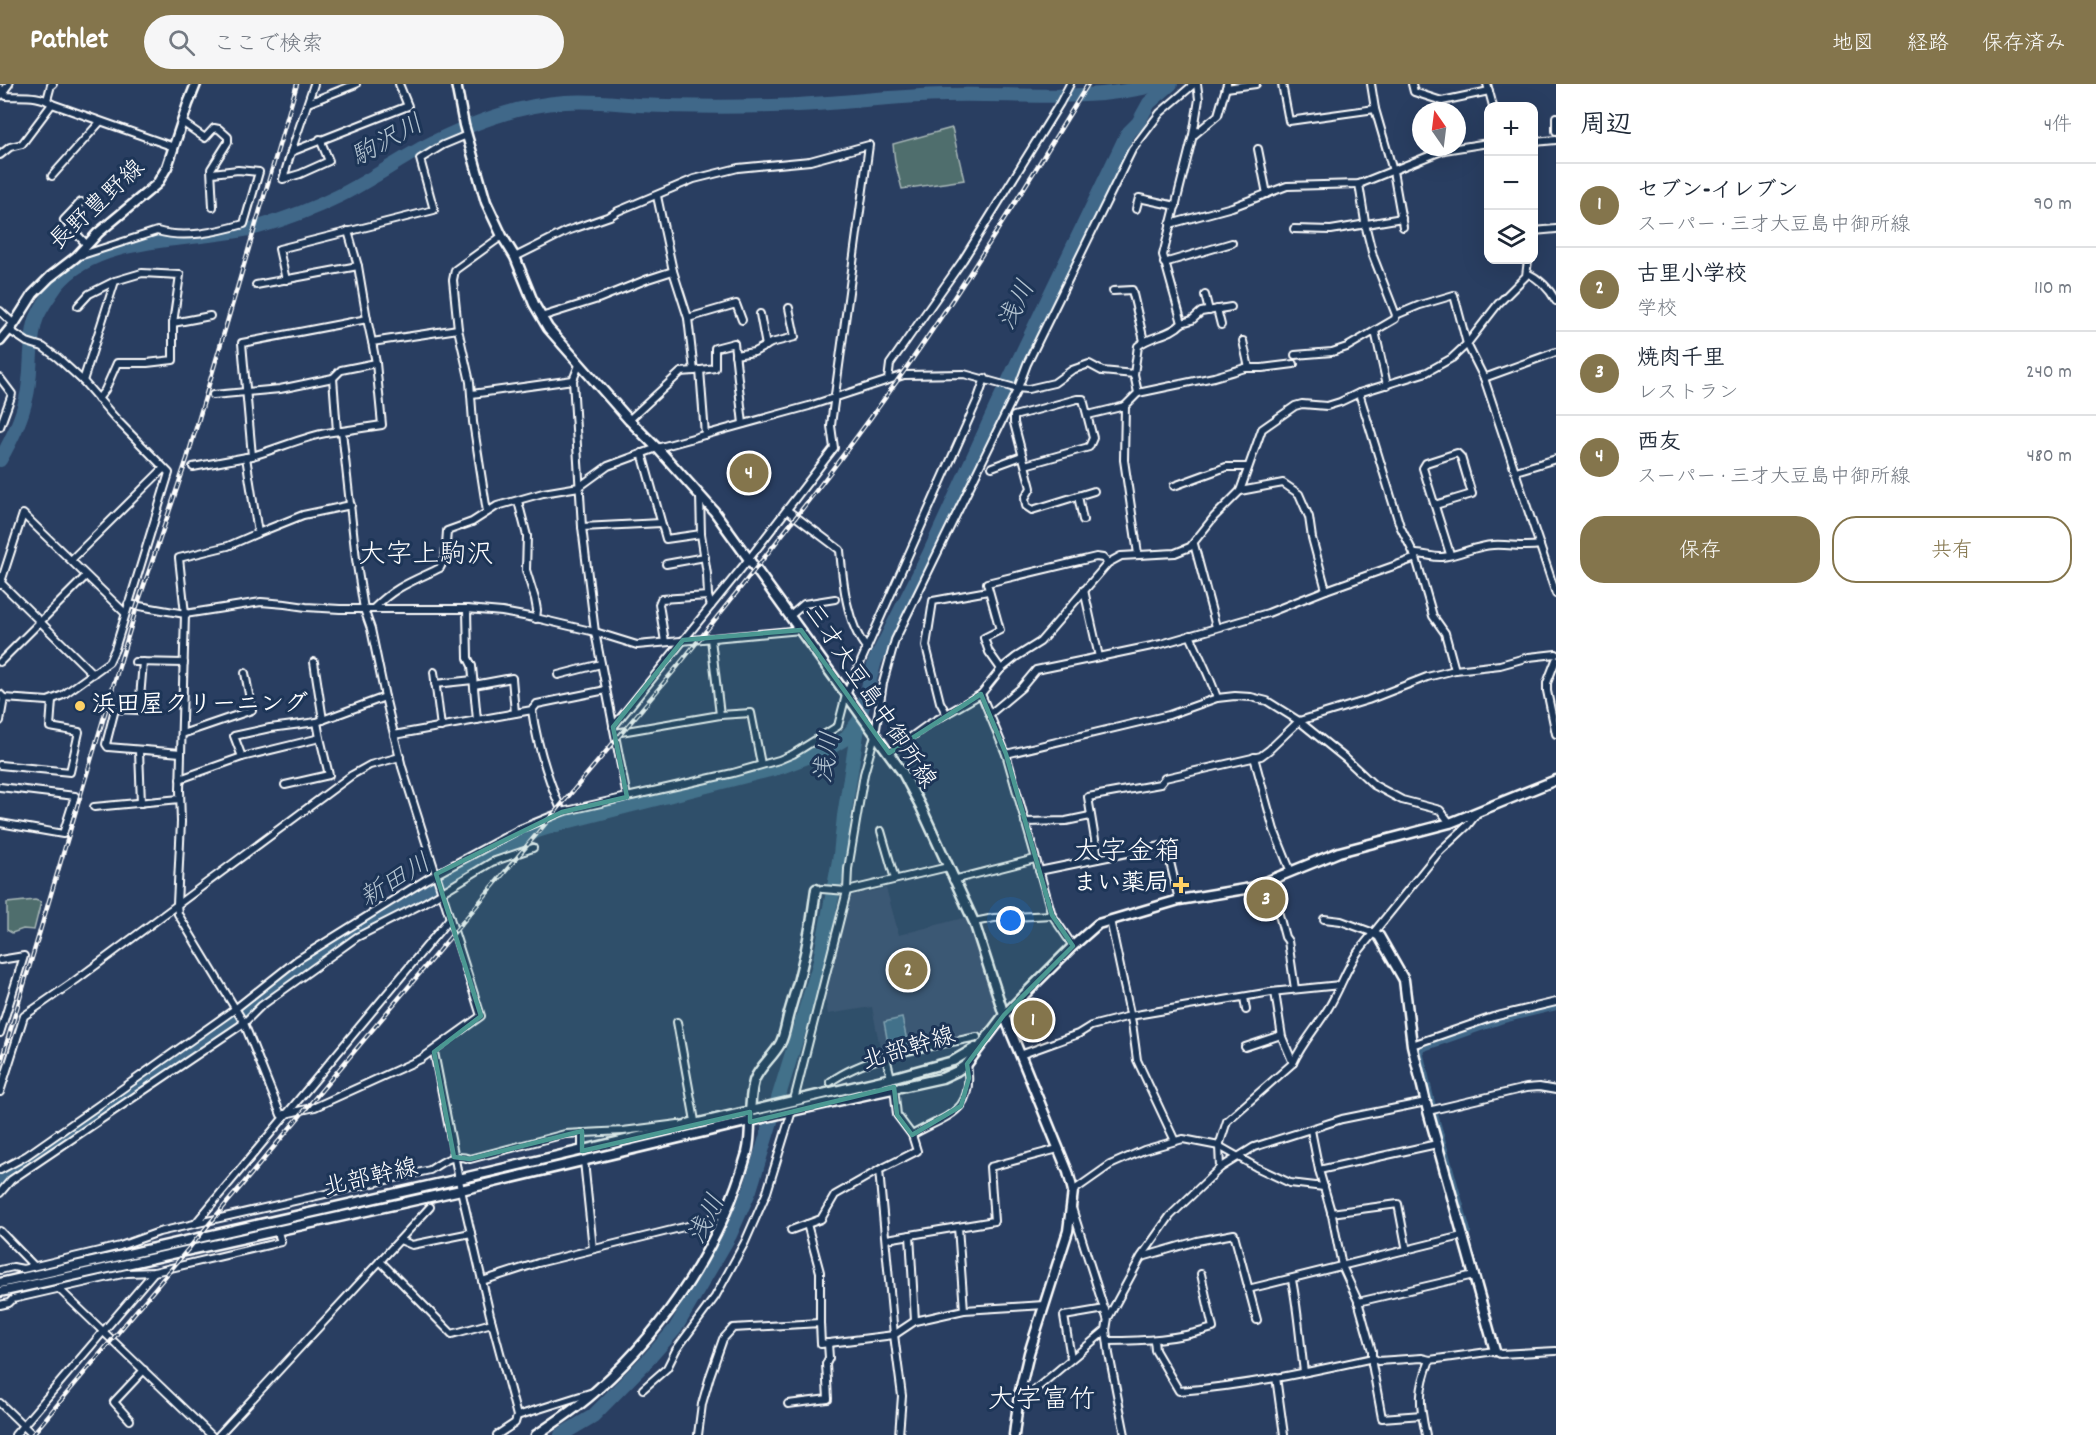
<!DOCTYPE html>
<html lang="ja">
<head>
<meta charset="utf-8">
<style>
  :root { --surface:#fff; --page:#f6f6f7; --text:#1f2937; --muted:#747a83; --line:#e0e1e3; --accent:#84754c }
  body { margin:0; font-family:Dekko,"Klee One",sans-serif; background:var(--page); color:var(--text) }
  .controls { position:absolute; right:18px; top:18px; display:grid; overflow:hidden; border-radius:12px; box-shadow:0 6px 24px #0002 }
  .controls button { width:54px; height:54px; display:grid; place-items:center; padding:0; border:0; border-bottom:2px solid var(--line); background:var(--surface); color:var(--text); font:30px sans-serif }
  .compass { position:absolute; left:1412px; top:18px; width:54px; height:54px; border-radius:50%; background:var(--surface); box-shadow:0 6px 24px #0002; rotate:346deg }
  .you { position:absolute; left:1011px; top:837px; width:21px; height:21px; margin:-15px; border:4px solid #fff; border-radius:50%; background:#1a73e8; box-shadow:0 0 0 9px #1a73e833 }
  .badge { display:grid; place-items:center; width:39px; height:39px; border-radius:50%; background:var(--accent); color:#fff; font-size:20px; font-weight:700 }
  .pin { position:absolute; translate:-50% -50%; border:3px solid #fff; box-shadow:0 2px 6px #0006 }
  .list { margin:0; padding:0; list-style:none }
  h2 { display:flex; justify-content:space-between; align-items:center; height:78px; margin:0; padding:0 24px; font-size:26px }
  h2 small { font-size:20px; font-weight:400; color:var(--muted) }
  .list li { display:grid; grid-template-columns:39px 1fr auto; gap:18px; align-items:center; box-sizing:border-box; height:84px; padding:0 24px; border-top:2px solid var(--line) }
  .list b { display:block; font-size:22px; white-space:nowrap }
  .list p { margin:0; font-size:20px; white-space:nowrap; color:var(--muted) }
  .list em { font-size:20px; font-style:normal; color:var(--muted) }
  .actions { display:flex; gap:12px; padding:18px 24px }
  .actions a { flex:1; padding:14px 0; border:2px solid var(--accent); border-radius:24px; text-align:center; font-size:21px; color:var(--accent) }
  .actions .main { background:var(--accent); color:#fff }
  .icon { flex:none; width:33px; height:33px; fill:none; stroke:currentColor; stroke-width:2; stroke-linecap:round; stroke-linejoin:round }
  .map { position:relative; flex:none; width:1556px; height:1351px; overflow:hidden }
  header { display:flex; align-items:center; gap:36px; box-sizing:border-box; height:84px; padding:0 30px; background:var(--accent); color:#fff }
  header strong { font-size:28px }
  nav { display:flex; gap:33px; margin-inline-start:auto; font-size:21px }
  .search { width:420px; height:54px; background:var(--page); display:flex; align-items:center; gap:15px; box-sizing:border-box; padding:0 21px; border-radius:33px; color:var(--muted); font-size:22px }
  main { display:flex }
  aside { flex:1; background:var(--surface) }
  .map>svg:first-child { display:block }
  .built { fill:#38496d }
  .green { fill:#4f6e6d; stroke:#a7b6b6; stroke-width:1.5 }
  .water { fill:#416889; stroke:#8da4b8; stroke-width:1.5 }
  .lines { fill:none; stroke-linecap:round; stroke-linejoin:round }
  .canal { stroke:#416889; stroke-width:8 }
  .river { stroke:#416889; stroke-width:14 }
  .street-casing { stroke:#fff; stroke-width:10 }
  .secondary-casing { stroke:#fff; stroke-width:13 }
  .street { stroke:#1d3557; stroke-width:6 }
  .secondary { stroke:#1d3557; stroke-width:8 }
  .rail-casing { stroke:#fff; stroke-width:4.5 }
  .rail { stroke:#1d3557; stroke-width:2; stroke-dasharray:7; stroke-linecap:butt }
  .marked { fill:#4b9892; fill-opacity:0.2; stroke:#4b9892; stroke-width:4.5; stroke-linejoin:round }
  .poi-dot { fill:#ffd166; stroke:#1d3557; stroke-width:2 }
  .labels { text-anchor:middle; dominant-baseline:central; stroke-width:6; stroke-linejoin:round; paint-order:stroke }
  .street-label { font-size:24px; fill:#fff; stroke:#1d3557 }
  .poi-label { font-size:24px; font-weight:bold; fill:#fff; stroke:#1d3557; text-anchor:start }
  .water-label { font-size:26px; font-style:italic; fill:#b3c3d0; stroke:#1d3557 }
  .quarter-label { font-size:27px; fill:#fff; stroke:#1d3557 }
</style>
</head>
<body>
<header>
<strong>Pathlet</strong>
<div class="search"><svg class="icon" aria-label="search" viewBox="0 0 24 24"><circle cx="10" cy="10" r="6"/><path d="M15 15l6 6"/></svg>ここで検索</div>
<nav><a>地図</a><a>経路</a><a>保存済み</a></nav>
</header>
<main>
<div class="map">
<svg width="1556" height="1351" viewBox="0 0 1556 1351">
  <rect width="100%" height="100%" fill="#293e61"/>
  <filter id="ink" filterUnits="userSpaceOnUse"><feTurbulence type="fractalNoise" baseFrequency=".0167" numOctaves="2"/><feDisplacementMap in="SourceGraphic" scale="12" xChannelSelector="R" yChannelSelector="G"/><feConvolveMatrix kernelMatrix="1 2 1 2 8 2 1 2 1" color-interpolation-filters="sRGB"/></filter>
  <g filter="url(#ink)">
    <path class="built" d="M886 804 899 851 967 833 977 858 997 927 984 947 884 970 881 968 872 923 828 930 825 912 849 812Z"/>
    <g class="green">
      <path d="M952 44 964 96 902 105 895 78 893 60Z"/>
      <path d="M35 816 41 818 34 846 23 845 12 849 7 846V819Z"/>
    </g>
    <path class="water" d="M902 934 908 961 889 965 884 938Z"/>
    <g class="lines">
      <g class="canal">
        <path d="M1432 1023 1419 967 1421 964 1503 935 1556 922"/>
        <path d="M1434 1030 1467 1147"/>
      </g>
      <g class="river">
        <path d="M0 376C11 357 21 337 26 315 33 290 28 261 36 236 40 224 50 211 57 201 99 148 197 159 258 143 286 135 313 125 339 112 367 98 393 80 420 65 464 42 515 21 565 18 590 16 614 19 639 21 683 23 728 23 772 22 830 21 888 12 946 11 1016 9 1091 19 1159 0"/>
        <path d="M0 1094 8 1091 51 1064 233 937 293 889 328 865 485 773 537 747 566 738 781 683 826 666 845 655 858 638"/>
        <path d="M561 1351 593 1332 647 1277 675 1245 730 1151 750 1106 819 881 840 771 844 732 859 637 875 577 929 470 996 323 1127 50 1138 39 1149 19 1171 0"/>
      </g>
      <defs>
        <g id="street">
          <path d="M314 0 291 68 408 22 399 0"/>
          <path d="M1282 0 1289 37 1375 25"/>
          <path d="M1371 0 1375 25 1393 87 1403 143"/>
          <path d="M1412 0 1414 8 1442 17 1489 7"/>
          <path d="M1487 0 1493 22"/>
          <path d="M0 4 6 12C21 13 40 10 52 20L174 63"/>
          <path d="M1226 4 1256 0"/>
          <path d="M0 12 9 0"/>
          <path d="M47 16 51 1 53 0"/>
          <path d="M308 19 356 0"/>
          <path d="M1556 33V47"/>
          <path d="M182 38 205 54 214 44 219 45 228 53V58L211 85 213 123"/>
          <path d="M1194 51 1218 31 1227 0"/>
          <path d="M1534 58 1556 56"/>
          <path d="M1258 65 1267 110"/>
          <path d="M291 68 283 95 300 90 329 77 320 55"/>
          <path d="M0 71 10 63 22 60 52 20"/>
          <path d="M52 92 100 38"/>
          <path d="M1359 100 1366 144 1373 172 1396 231 1420 221 1454 211 1467 260 1484 294 1556 510"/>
          <path d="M657 112 673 187 688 234 694 287 715 284V264L734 259 743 340"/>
          <path d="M81 118 64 136 87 161"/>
          <path d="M1136 125 1139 114 1176 122"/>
          <path d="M1170 140 1232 123 1287 102 1359 100 1444 66 1488 59"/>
          <path d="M1294 145 1331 146 1402 134"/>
          <path d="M1534 147 1556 145"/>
          <path d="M79 172 157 147C185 155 216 148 244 140L259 88 238 86 212 89"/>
          <path d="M515 173 567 147 610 132 618 127 694 95 738 84 810 77 869 61 832 333 831 342 834 364 749 475 613 643"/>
          <path d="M1164 179 1232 159"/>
          <path d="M1527 189C1540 195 1549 204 1556 217"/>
          <path d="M286 196 279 165 434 126 420 75 443 61 467 51"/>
          <path d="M256 201 358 182"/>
          <path d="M1113 207 1132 206 1144 257"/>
          <path d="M1205 211 1209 227"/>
          <path d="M78 222 89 210 115 197"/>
          <path d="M1217 225 1221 241"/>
          <path d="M0 227 14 240"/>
          <path d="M760 230 766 262"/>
          <path d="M541 233 598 215 648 195 673 187"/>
          <path d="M688 234 736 220 742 236"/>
          <path d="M367 235 372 258"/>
          <path d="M173 239 210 232"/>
          <path d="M1182 239 1192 236 1201 228 1231 223"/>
          <path d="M1375 247 1387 301"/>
          <path d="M1243 257 1249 284"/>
          <path d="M735 271 754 268 771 259 795 253 789 224"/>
          <path d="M1295 271 1332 268 1347 263 1395 235 1396 231"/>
          <path d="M579 281 573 296 582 443 595 548 627 713 562 728C548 695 537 662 532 626L537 620 606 606"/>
          <path d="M700 286 705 351"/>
          <path d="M0 294 12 310 0 343"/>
          <path d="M333 294 341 286 376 279"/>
          <path d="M1484 294 1556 268"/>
          <path d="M888 296 890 280 963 176 1060 19 1070 0"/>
          <path d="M83 297 115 197 142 189 180 191 173 239V276L147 279H117L105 306 98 315"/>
          <path d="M1138 309 1214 293 1245 284H1262L1294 280"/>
          <path d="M472 310 573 296"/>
          <path d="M213 311 280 305 333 294 337 347"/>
          <path d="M1088 331 1125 322"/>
          <path d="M629 336 681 288 694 287"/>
          <path d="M642 369 666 455 701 450 700 411"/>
          <path d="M252 372C281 364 311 349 341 347"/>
          <path d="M246 373 258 449 303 431 351 421"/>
          <path d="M1025 381 1089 363 1093 354 1083 315H1077L1014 332V339L1031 404 1025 414 1026 422 1032 426 1094 407"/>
          <path d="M193 383 252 372 242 259 367 235 358 182 348 147"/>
          <path d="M992 383 1022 372"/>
          <path d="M1516 387 1556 375"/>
          <path d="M1174 402 1226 383H1248"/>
          <path d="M1240 407 1283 399 1299 410 1309 433 1312 454 1326 506"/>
          <path d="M1078 412 1083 436"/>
          <path d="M518 417 527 452 526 486 535 515 537 526 536 535"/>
          <path d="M1435 421 1472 410 1461 373 1457 369 1426 379 1423 384 1450 470"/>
          <path d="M787 426 840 466C843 498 846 539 867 565"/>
          <path d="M487 428 473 338 470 298 458 245 453 196 455 186 502 152"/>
          <path d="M582 443 661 439"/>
          <path d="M258 449 228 462 179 474 185 530 180 706 181 738 177 820 178 830 244 939 281 1031 315 1023 421 975 481 932 402 683 385 613 371 545 364 525 356 475 342 347 382 341 376 279 372 258 458 245"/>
          <path d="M701 450 707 490 708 512"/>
          <path d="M1194 460 1216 543"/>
          <path d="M1138 470 1124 376 1125 322 1138 309 1134 290 1138 262C1151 251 1170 252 1182 239L1163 171 1193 51 1199 15 1197 0"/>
          <path d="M1414 470C1424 469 1433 474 1442 473 1459 471 1475 462 1493 461 1509 460 1524 464 1540 461"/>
          <path d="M1416 474 1433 532 1445 549 1455 586"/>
          <path d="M71 476 163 385"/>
          <path d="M666 480 705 473"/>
          <path d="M1 499 93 590"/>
          <path d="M0 501 23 430 125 529"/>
          <path d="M1084 506 1099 573 1161 560 1268 529 1326 506 1416 474 1400 442 1359 309"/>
          <path d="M128 520 185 530 261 518 285 520 306 523 340 525H467L502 528 540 535 595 548 637 561 801 546"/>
          <path d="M374 524C396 502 413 497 440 484L445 474 447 447 472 438 497 422 543 409 579 403 608 382 657 364 809 322 904 291 964 290 1015 304 1028 305 1054 299 1072 286 1089 280 1102 287 1134 290"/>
          <path d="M467 525 468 574 472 582 477 636"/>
          <path d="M790 532 804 520 835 515"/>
          <path d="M1190 551C1199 572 1210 592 1217 614"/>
          <path d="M711 555 720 631"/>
          <path d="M665 558 659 520 661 515 708 512 711 522"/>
          <path d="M1556 576 1547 599V607L1556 650"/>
          <path d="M0 578 86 492"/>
          <path d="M135 578 184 579"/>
          <path d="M143 578 139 626 115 625 106 660 108 663 181 669"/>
          <path d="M314 578 323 636"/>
          <path d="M1001 585 989 568 984 554 1000 546 987 499 1096 473 1103 474 1108 479"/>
          <path d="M434 588 441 643"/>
          <path d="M558 591 601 580"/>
          <path d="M435 600 473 596"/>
          <path d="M474 601 512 594 515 629"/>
          <path d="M0 610 4 614 48 617 63 611 109 578 115 565 169 389 115 334 83 297 58 274 43 263 27 258 9 246"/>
          <path d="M981 610 1006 670 1052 831 1073 862"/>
          <path d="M946 629 940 618 926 562 933 517 988 507"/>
          <path d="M990 630 1021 604 1036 586 1099 573"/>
          <path d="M0 637 4 614"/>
          <path d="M615 649 720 631 751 629 761 680"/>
          <path d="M182 650 252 626 245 589"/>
          <path d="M394 651 532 626"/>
          <path d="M139 667 141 719"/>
          <path d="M889 669 929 640 981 610 1001 585 1016 573 1040 558 1108 479 1121 472 1175 469 1190 463 1214 433 1240 407 1262 345 1295 322 1302 320 1327 322 1340 318 1359 309 1427 288 1452 274 1467 260 1498 220 1526 192 1528 176"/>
          <path d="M1006 670 1169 631 1217 614 1235 612 1251 613 1267 617 1299 637 1346 675 1374 701 1402 716 1440 726 1450 739"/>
          <path d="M242 673 234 652 270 644 317 638 385 613"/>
          <path d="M1254 673 1274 746 1291 788"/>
          <path d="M0 681 70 688 79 648 50 643 52 616"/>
          <path d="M180 695 242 673 320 654 317 638"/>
          <path d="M285 701 329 691 320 654"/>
          <path d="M0 703 75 712 63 750 0 739"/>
          <path d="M627 713 733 689 779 676 793 670 838 642 846 611 977 317 985 294"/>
          <path d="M94 723 180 715"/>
          <path d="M1025 738 1066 737 1090 732"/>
          <path d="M881 747 895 795"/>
          <path d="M1098 774 1088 713 1160 700 1165 694 1261 672 1269 666 1299 637 1368 616 1427 593 1455 586 1500 581 1529 573 1556 570"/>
          <path d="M1039 787 1166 761 1179 816"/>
          <path d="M953 796 1035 775"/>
          <path d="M1270 797 1285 853 1288 857 1295 905"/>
          <path d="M822 805 847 807 948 783"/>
          <path d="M1324 835 1341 837 1374 849"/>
          <path d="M1110 836 1132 939 1137 976 1175 1057"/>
          <path d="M974 838 994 834 1052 831"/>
          <path d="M0 876 24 872 0 949"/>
          <path d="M1275 908 1282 953 1293 979"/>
          <path d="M1244 913 1246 926"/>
          <path d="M677 938 695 1037 688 1039"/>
          <path d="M1412 961 1493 933 1556 918"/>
          <path d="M1245 963 1281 951"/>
          <path d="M434 968 461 1106 490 1231 517 1332 515 1339 497 1351"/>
          <path d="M1020 971 1078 950 1091 942 1130 932 1271 908 1340 901"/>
          <path d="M886 973 891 994"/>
          <path d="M830 998C869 970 930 963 977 953"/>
          <path d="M894 1003 897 1031 912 1051"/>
          <path d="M0 1008 24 932 76 896 352 691 370 681 400 673"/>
          <path d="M794 1016 847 807 848 785 864 690 875 651 883 599 895 556 1018 304 1027 280 1132 66 1160 29 1194 0"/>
          <path d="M1428 1027 1526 1004 1539 1003 1556 1006"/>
          <path d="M1311 1046 1319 1086 1332 1131 1342 1182 1358 1217 1372 1267V1280L1382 1334 1422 1331"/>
          <path d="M582 1049V1067"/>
          <path d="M584 1077 593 1165"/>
          <path d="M1220 1084 1219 1062 1227 1037 1293 979C1302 959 1318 942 1329 923 1340 905 1346 885 1358 868L1438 769 1468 741 1478 728"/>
          <path d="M0 1086 26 1072 119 1007 235 925 297 876 427 795 520 745 562 728"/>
          <path d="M1319 1086 1437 1060"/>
          <path d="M1073 1107 1110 1081 1144 1066 1183 1055 1219 1062 1256 1083 1290 1099 1324 1103"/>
          <path d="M0 1109 11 1096 244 939 261 922 357 853 424 819 492 778 533 764"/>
          <path d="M1072 1124 1107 1234"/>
          <path d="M1331 1129 1398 1120 1407 1167"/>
          <path d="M195 1140 450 834"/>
          <path d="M807 1140 820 1188V1239"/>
          <path d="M791 1146 821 1135 835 1111 879 1086"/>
          <path d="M0 1147 34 1182"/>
          <path d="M910 1151 915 1237"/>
          <path d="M887 1155 958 1143"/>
          <path d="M400 1156 412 1161 471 1149"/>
          <path d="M1142 1173 1197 1157 1234 1150 1257 1236"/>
          <path d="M380 1177 452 1250 492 1239"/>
          <path d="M0 1186 13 1183 23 1185 120 1162 159 1148 430 1086C443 1077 454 1069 470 1075L565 1050 623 1047 678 1040"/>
          <path d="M1292 1196C1298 1226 1300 1257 1304 1288"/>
          <path d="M482 1197 538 1179 696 1140 725 1129"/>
          <path d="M59 1205 211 1351"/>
          <path d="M1248 1205 1462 1152"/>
          <path d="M1358 1218 1474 1191"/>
          <path d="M0 1221 9 1219 13 1215 127 1189 154 1188 281 1158 277 1145"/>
          <path d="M964 1226 958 1143 994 1137 990 1083 1058 1065"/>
          <path d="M1154 1256 1155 1266 1179 1307C1244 1302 1309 1288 1373 1274L1378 1277 1422 1274 1430 1276 1495 1267 1500 1270 1556 1267"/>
          <path d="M1108 1257C1144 1257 1178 1255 1213 1244L1201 1190"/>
          <path d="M1071 1274 1064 1232 1105 1225"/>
          <path d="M1276 1293 1284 1351"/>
          <path d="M643 1305 667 1284 676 1266 715 1213 745 1158 767 1108 792 1027"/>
          <path d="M0 1319 33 1351"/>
          <path d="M788 1320 828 1315 826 1280 829 1274 828 1259"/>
          <path d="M1018 1320 1106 1246"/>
          <path d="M517 1332 593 1308"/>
          <path d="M130 1336 114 1318 144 1286"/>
          <path d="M15 1351 154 1188"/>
          <path d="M219 1351 430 1123"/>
          <path d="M698 1351 702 1320 710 1292 723 1255 733 1244 820 1239 821 1260 894 1251 915 1237 964 1226 1044 1221"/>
          <path d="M899 1351 902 1312 894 1251 879 1086 917 1067 912 1051C946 1031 975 1030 967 980"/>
          <path d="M1125 1351 1109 1270 1106 1246 1108 1234 1141 1173 1170 1132 1220 1084 1254 1063 1342 1035 1426 1018"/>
          <path d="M1426 1351C1419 1319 1418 1306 1430 1276"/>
        </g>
        <g id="secondary">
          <path d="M456 0 464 41 486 118 502 152 515 173 534 220 548 244 629 336 660 367 714 427 903 689 921 723 974 838 1004 931 1068 1088 1073 1107 1068 1147 1029 1269 1019 1311 1014 1351"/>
          <path d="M0 257 14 240 33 210 50 193 76 173 98 149 157 100 167 83 188 20 196 0"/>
          <path d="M1374 849 1379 852 1404 896 1412 961 1428 1027 1495 1267"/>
          <path d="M0 1199 459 1095 891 994 953 977 975 964"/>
          <path d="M0 1208 461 1106 792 1027 942 994 957 987 967 980 1004 931 1073 862 1098 840 1179 816 1251 804 1339 768 1450 739 1556 696"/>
          <path d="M536 1351C557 1337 579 1323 598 1305 668 1242 721 1160 747 1069 753 1046 747 1021 754 997 759 983 773 973 780 960 785 951 786 939 789 929 802 888 811 848 816 805"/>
        </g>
      </defs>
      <use href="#street" class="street-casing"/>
      <use href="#secondary" class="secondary-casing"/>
      <use href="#street" class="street"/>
      <use href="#secondary" class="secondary"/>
      <defs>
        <g id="rail">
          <path d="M0 981 137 522 187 375 297 0"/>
          <path d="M32 1351 677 583C744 500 810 417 872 332 950 225 1019 113 1088 0"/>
        </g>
      </defs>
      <use href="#rail" class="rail-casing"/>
      <use href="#rail" class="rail"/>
    </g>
  </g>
  <path class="marked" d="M801 546 889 669 981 610 1006 670 1052 831 1073 862 1004 931 967 980 969 994 961 1022 912 1051 897 1031 894 1003 750 1038V1028L582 1067V1047L470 1075 454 1073 434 968 481 932 436 790 562 728 627 713 613 643 683 556Z"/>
  <g class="poi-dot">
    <circle cx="80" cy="622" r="6"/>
    <path d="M1178 792h6v6h6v6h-6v6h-6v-6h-6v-6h6z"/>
  </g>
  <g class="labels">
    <g class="street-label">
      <text transform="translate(98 122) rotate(-43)">長野豊野線</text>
      <text transform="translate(869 613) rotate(56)">三才大豆島中御所線</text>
      <text transform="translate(909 966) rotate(-17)">北部幹線</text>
      <text transform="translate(371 1095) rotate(-13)">北部幹線</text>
    </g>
    <g class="poi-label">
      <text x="92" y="622">浜田屋クリーニング</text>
      <text x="1169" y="801" text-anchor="end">まい薬局</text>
    </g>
    <g class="water-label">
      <text transform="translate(388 58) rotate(-29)">駒沢川</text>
      <text transform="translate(1018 222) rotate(-64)">浅川</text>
      <text transform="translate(829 674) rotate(-81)">浅川</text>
      <text transform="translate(396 798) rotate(-31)">新田川</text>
      <text transform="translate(708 1136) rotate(-64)">浅川</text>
    </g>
    <g class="quarter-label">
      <text x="426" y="472">大字上駒沢</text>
      <text x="1127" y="769">大字金箱</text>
      <text x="1042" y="1317">大字富竹</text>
    </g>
  </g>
</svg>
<div class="controls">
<button>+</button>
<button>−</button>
<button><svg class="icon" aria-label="layers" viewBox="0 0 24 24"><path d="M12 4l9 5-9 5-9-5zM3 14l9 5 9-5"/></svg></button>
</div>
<svg class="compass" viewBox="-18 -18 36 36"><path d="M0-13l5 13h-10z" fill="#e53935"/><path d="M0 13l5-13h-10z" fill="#747a83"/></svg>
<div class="you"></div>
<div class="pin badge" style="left:1033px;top:936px">1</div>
<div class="pin badge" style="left:908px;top:886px">2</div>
<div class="pin badge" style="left:1266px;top:815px">3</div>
<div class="pin badge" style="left:749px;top:389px">4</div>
</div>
<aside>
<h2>周辺<small>4件</small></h2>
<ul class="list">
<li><span class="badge">1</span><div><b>セブン-イレブン</b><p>スーパー · 三才大豆島中御所線</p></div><em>90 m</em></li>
<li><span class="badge">2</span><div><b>古里小学校</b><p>学校</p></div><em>110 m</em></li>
<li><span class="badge">3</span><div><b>焼肉千里</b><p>レストラン</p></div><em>240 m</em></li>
<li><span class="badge">4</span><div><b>西友</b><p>スーパー · 三才大豆島中御所線</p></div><em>480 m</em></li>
</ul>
<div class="actions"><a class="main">保存</a><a>共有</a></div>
</aside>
</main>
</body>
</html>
